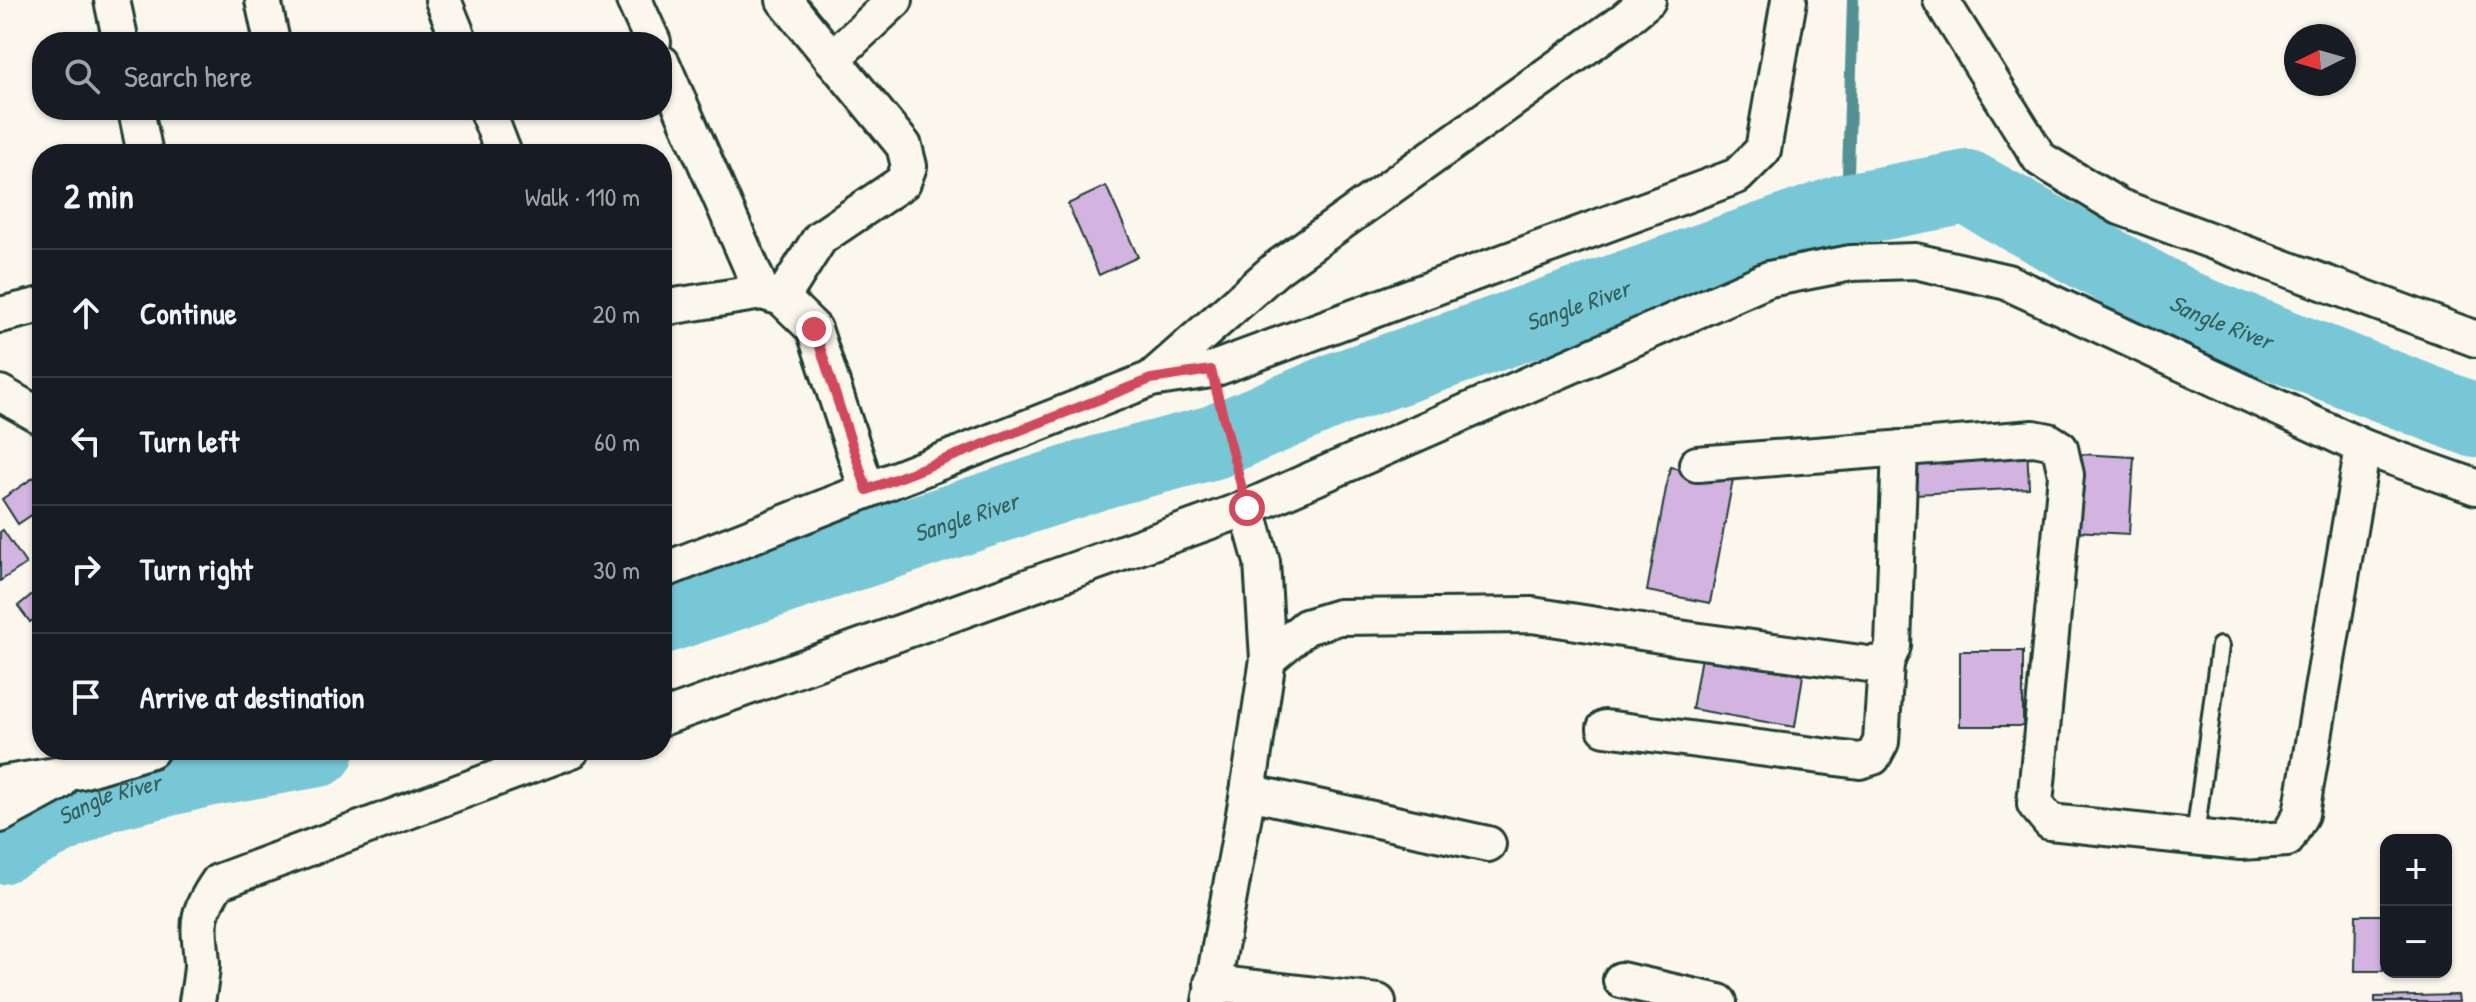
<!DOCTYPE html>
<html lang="en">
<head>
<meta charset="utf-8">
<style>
  :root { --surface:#171b24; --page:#242831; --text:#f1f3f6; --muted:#9ea1a6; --line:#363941 }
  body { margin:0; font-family:"Patrick Hand",sans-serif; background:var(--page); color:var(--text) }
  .controls { position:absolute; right:24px; bottom:24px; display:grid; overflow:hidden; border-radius:16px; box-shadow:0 2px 6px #0004 }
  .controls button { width:72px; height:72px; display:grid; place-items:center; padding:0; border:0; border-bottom:2px solid var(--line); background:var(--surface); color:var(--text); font:40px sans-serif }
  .compass { position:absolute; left:2284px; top:24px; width:72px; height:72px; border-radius:50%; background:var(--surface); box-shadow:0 2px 6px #0004; rotate:265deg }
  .stop { position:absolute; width:24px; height:24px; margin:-18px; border:6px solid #d1495b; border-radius:50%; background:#fff }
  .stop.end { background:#d1495b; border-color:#fff; box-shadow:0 2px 8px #0008 }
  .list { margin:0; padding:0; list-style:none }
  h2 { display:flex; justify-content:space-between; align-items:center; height:104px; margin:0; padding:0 32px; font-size:34px }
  h2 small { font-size:26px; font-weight:400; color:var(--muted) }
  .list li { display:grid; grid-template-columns:52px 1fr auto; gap:24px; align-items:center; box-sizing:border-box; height:128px; padding:0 32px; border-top:2px solid var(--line) }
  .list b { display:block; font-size:30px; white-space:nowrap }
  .list em { font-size:26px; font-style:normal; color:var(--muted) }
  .icon { flex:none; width:44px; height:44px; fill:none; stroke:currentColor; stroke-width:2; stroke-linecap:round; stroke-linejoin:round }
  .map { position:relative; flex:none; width:2476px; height:1002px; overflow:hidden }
  .search { position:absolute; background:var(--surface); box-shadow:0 2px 6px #0004; left:32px; top:32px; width:640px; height:88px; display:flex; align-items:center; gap:20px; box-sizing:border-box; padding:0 28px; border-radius:32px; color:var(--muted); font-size:30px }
  .panel { position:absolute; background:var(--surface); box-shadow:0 2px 6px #0004; left:32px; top:144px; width:640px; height:616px; border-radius:32px }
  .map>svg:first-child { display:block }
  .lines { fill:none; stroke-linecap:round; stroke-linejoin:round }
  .stream { stroke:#549095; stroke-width:12 }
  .river { stroke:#78c7d6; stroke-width:74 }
  .building { fill:#d3b4e1; stroke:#1f3d34; stroke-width:2 }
  .lane-casing { stroke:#1f3d34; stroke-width:22 }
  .street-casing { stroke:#1f3d34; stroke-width:40 }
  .path { stroke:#1f3d34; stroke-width:5; stroke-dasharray:2 6; stroke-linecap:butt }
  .lane { stroke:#fbf7ec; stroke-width:16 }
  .street { stroke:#fbf7ec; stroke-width:34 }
  .route { stroke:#d1495b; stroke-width:10 }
  .labels { text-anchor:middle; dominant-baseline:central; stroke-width:6; stroke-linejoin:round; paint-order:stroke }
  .water-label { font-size:24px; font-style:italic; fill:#35605c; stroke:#fbf7ec }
</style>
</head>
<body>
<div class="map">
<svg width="2476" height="1002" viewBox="0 0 2476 1002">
  <rect width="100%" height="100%" fill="#fbf7ec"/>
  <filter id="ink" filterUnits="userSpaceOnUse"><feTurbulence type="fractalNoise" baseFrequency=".0125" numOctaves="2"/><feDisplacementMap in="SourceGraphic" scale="16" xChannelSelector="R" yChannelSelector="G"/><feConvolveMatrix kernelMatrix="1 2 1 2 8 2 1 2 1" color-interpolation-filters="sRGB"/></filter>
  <g filter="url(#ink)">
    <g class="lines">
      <path class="stream" d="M1847 210 1853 0"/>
      <g class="river">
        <path id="s1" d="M662 617 1104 471 1214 442 1338 389 1847 210 1967 187 2190 310 2476 421"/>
        <path id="s2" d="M0 847 106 794 206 770 318 750"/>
      </g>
    </g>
    <g class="building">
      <path d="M1106 186 1138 257 1099 275 1068 204Z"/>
      <path d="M2027 445 2029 488 1915 494 1912 451Z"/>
      <path d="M2079 454 2134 457 2129 534 2074 531Z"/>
      <path d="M1670 467 1733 479 1710 603 1647 591Z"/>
      <path d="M36 476 42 485V508L18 524 2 499Z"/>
      <path d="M3 530 26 564 0 581V532Z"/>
      <path d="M42 586V613L30 622 18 606Z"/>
      <rect x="1960" y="651" width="63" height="75"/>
      <path d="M1701 657 1803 675 1795 727 1692 709Z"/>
      <path d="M2356 915H2384L2383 971H2355Z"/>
      <path d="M2458 995 2459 1002H2375V997Z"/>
    </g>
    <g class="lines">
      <defs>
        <path id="lane" d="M2195 837 2220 646"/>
        <g id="street">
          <path d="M112 0 121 42"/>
          <path d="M263 0 272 42"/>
          <path d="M443 0 460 42"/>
          <path d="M634 0 653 42"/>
          <path d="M1941 0 2040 159 2120 207 2476 339"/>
          <path d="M832 59 895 0"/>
          <path d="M662 63 762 292"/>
          <path d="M136 110 145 154"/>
          <path d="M487 110 504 154"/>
          <path d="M782 298 820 238 903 182 909 166 904 146 784 0"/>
          <path d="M662 308 762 292 782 298 814 329 867 490"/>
          <path d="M0 315 42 305"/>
          <path d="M1151 379 1211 370 1737 176 1763 150 1789 0"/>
          <path d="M0 393 42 417"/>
          <path d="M1697 464 2034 438 2049 441 2060 448 2066 475 2035 804 2050 822 2241 842 2287 839 2301 814 2363 447"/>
          <path d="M662 571 1151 379 1277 268 1624 20 1648 0"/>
          <path d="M1268 659 1306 627 1339 617 1532 615 1686 639 1868 664 1886 663 1893 646 1900 448"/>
          <path d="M662 718 1247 508 1769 279 1851 263 1915 261 2007 282 2363 447 2476 487"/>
          <path d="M1605 728 1860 761 1873 757 1881 742 1886 663"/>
          <path d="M0 784 81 771 151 750"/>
          <path d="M1248 792 1488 844"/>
          <path d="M0 815 59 783"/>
          <path d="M1621 980 1719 1002"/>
          <path d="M1212 983 1378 1002"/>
          <path d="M197 1002C199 989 202 975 202 963 199 923 194 917 218 882L572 750"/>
          <path d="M1210 1002 1248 792 1268 659 1262 562 1247 508"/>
        </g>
      </defs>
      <use href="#lane" class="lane-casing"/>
      <use href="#street" class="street-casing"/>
      <path class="path" d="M1220 404 1238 472"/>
      <use href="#lane" class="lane"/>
      <use href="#street" class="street"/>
    </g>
  </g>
  <g class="lines" filter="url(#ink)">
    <path class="route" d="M814 329 867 490 1151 379 1211 370 1247 508"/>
  </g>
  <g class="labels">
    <g class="water-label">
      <text stroke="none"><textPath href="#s1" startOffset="968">Sangle River</textPath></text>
      <text stroke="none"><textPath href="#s1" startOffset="1664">Sangle River</textPath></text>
      <text stroke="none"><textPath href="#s1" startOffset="320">Sangle River</textPath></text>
      <text stroke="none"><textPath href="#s2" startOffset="120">Sangle River</textPath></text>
    </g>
  </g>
</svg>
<div class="controls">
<button>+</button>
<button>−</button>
</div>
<svg class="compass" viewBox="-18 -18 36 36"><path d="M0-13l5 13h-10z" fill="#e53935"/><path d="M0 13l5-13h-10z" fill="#9ea1a6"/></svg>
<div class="stop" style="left:1247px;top:508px"></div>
<div class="stop end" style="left:814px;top:329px"></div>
<div class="search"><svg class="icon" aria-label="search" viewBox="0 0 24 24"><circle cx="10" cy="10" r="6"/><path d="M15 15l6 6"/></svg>Search here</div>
<section class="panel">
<h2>2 min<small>Walk · 110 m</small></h2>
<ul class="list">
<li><svg class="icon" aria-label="ahead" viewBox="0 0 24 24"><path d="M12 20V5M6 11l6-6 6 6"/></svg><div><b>Continue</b></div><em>20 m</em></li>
<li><svg class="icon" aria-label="left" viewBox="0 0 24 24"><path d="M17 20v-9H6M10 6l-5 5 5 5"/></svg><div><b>Turn left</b></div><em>60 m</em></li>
<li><svg class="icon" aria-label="right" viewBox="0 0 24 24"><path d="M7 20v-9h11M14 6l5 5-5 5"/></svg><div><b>Turn right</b></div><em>30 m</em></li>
<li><svg class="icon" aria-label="arrive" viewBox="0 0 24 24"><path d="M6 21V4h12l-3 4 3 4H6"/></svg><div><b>Arrive at destination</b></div></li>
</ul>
</section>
</div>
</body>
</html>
